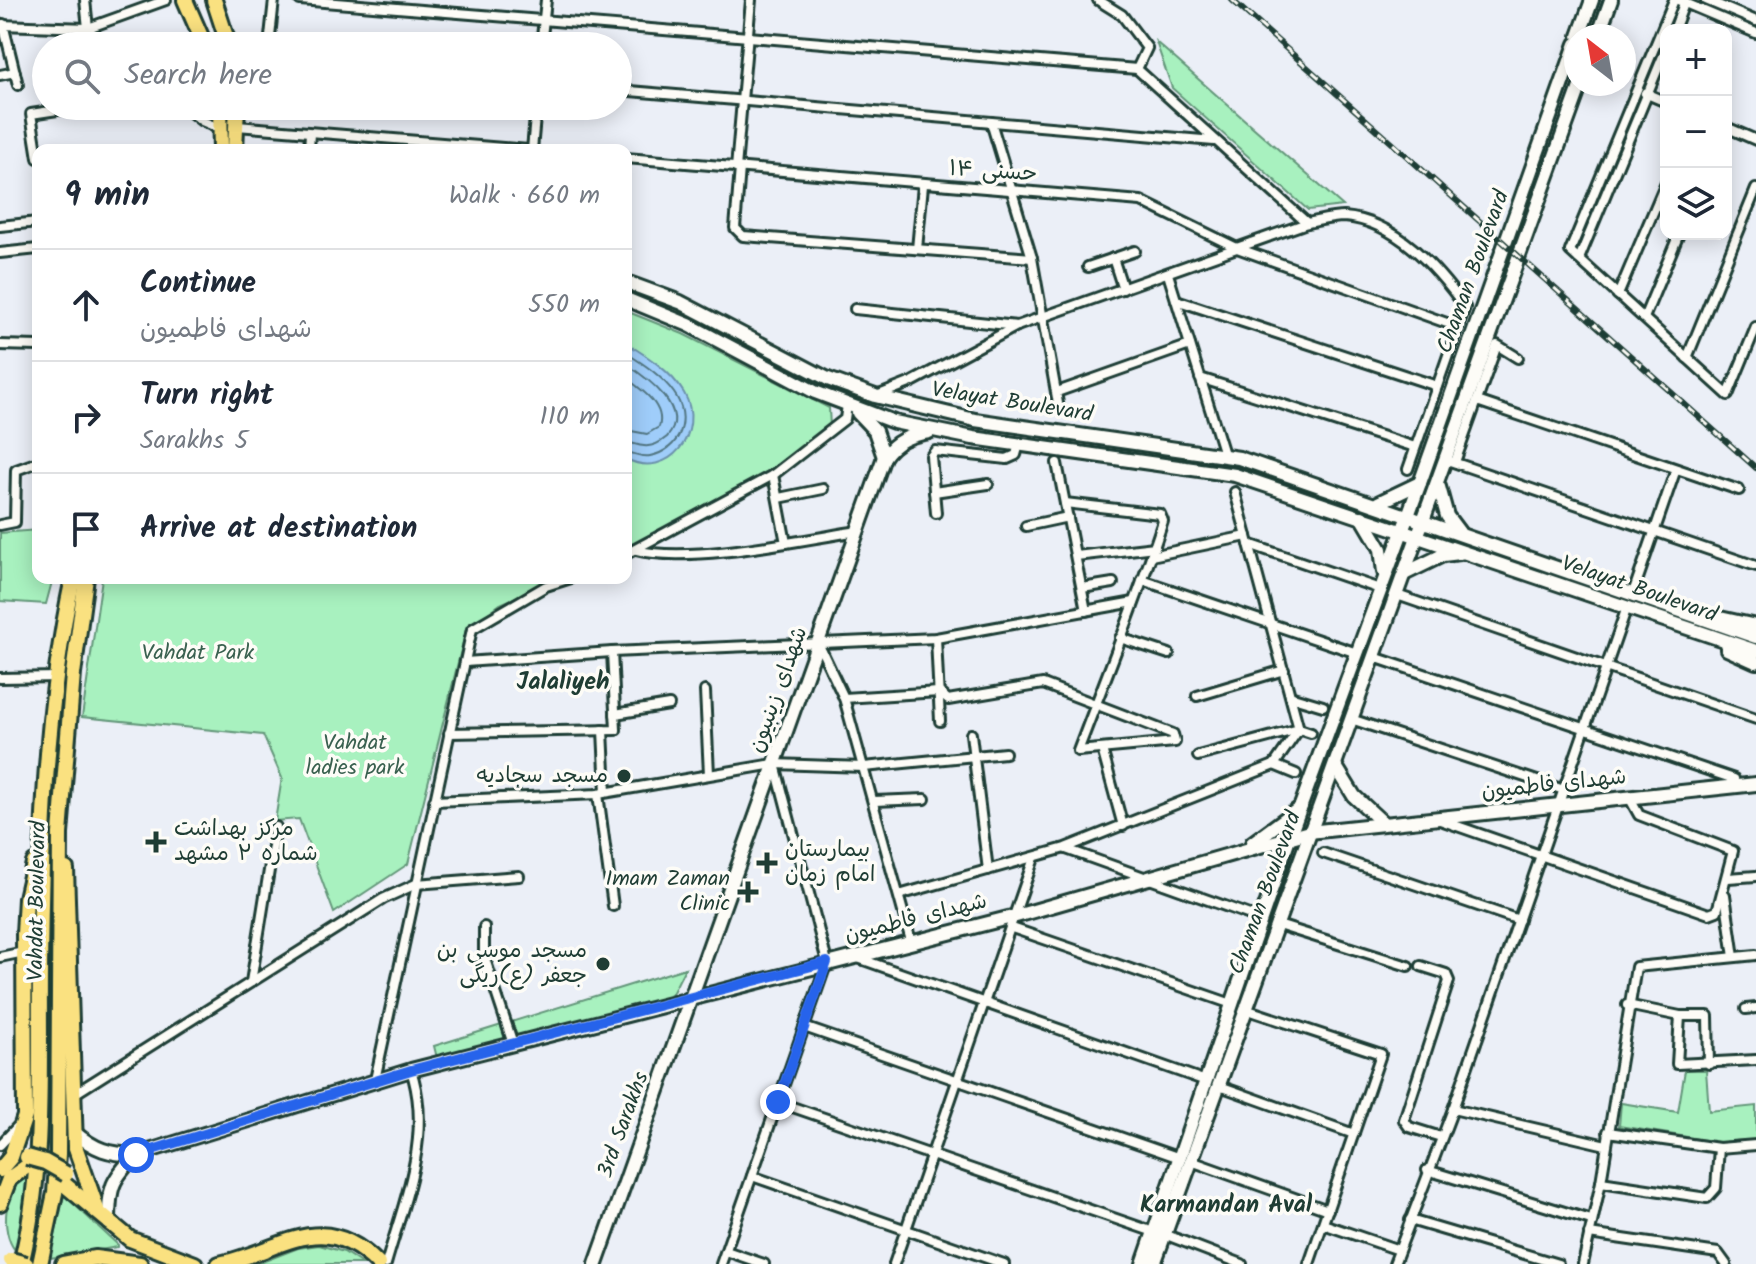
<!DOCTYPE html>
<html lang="en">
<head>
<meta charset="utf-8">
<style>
  :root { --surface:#fff; --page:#f2f2f3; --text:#1f2937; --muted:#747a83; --line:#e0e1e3 }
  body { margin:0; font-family:Kalam,"Playpen Sans Arabic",sans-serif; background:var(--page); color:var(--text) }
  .controls { position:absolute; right:24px; top:24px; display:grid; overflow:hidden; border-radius:16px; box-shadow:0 4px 20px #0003 }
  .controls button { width:72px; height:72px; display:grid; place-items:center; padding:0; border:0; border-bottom:2px solid var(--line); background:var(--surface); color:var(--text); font:40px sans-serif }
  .compass { position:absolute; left:1564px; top:24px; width:72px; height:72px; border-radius:50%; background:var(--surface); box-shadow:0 4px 20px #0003; rotate:329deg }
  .stop { position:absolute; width:24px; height:24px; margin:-18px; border:6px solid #2563eb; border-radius:50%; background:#fff }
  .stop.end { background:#2563eb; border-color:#fff; box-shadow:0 2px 8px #0008 }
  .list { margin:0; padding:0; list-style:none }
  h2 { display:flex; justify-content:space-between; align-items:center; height:104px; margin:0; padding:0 32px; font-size:34px }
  h2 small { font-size:26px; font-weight:400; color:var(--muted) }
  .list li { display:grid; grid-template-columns:52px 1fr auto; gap:24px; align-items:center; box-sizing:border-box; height:112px; padding:0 32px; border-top:2px solid var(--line) }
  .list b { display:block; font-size:30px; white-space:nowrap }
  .list p { margin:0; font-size:26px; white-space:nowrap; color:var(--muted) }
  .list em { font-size:26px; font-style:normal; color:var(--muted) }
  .icon { flex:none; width:44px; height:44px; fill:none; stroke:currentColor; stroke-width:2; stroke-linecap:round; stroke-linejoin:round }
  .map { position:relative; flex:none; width:1756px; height:1264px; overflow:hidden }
  .search { position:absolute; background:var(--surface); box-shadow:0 4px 20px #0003; left:32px; top:32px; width:600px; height:88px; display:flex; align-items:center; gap:20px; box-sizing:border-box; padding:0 28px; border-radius:44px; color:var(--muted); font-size:30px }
  .panel { position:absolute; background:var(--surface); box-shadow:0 4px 20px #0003; left:32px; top:144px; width:600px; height:440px; border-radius:16px }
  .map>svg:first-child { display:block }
  .green { fill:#a8f1bf; stroke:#64977a; stroke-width:2 }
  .water { fill:#9fcdfa; stroke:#6c93ab; stroke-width:2 }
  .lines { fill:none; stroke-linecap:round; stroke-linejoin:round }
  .shore { stroke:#527783; stroke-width:2 }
  .street-casing { stroke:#1f3d34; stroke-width:14 }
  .secondary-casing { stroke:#1f3d34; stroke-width:18 }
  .primary-casing { stroke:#1f3d34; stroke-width:20 }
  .street { stroke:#fdfcf7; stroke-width:8 }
  .secondary { stroke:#fdfcf7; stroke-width:12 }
  .primary { stroke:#fae180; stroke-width:14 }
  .rail-casing { stroke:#1f3d34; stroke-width:6 }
  .rail { stroke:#fdfcf7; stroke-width:3; stroke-dasharray:9; stroke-linecap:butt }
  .primary-bridge-casing { stroke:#1f3d34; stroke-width:20; stroke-linecap:butt }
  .primary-bridge { stroke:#fae180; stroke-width:14 }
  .route { stroke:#2563eb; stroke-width:10 }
  .poi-dot { fill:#1f3d34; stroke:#fdfcf7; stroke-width:3 }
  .labels { text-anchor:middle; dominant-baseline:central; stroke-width:7; stroke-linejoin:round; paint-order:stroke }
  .street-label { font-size:22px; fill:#1f3d34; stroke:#fdfcf7 }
  .park-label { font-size:22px; fill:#3a6150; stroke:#fdfcf7 }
  .poi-label { font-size:22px; fill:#1f3d34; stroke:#fdfcf7; text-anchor:end }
  .neighbourhood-label { font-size:24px; font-weight:bold; fill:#1f3d34; stroke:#fdfcf7 }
</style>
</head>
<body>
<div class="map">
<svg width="1756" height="1264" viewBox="0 0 1756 1264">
  <rect width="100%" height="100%" fill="#ebeff7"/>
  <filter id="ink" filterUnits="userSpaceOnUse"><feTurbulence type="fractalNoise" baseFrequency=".0125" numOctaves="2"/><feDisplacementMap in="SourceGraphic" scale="16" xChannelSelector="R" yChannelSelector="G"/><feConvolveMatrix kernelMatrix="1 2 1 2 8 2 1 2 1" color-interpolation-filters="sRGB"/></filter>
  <g filter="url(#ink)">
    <g class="green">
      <path d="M1156 42 1343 206 1308 210 1172 88Z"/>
      <path d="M626 311 683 334 829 408 830 427 752 483 626 548Z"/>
      <path d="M38 530V578H53L46 604 0 601V533Z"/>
      <path d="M102 578H560L500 604 466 630 408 864 334 913 299 819 275 821 282 778 263 735 82 717Z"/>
      <path d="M685 968 670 998 437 1058 434 1046Z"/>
      <path d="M1685 1070H1706L1709 1111 1756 1106V1140L1718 1142 1619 1126 1621 1103 1678 1112Z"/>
      <path d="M29 1176 15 1250C0 1232 3 1185 29 1176Z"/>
      <path d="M64 1195 118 1245V1247L50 1258Z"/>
      <path d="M319 1245 344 1252 362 1264H257L298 1248Z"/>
    </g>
    <path class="water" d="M626 343C647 356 671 371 684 393 706 432 669 481 626 459Z"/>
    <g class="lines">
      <g class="shore">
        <path d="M626 353C644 364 662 376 674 393 692 418 681 450 650 456 642 458 634 453 626 452"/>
        <path d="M626 364C646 377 692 410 667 437 661 442 652 447 644 446 638 446 633 443 626 442"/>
        <path d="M626 378C641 389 666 406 659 427L647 434 626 430"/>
      </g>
      <defs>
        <g id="street">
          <path d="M85 0 88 28 101 46"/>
          <path d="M300 0 1137 69"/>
          <path d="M1098 0 1122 15 1147 48 1137 69"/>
          <path d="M1674 0 1570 251 1728 395 1756 327"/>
          <path d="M1678 0 1756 33"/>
          <path d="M1706 0 1756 21"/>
          <path d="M3 24 18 85"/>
          <path d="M0 25 88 28 166 0"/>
          <path d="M1674 30 1685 1"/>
          <path d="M269 46 274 0"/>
          <path d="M541 46 546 0"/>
          <path d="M1137 69 1307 223"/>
          <path d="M0 75 15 72"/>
          <path d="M618 90 1214 141"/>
          <path d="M1645 93 1666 102"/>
          <path d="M183 106 202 121 221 129"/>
          <path d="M991 122 1032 258 1059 409"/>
          <path d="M237 126 529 150"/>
          <path d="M1726 127 1756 140"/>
          <path d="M309 150 310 133"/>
          <path d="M532 150 536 106"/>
          <path d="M38 158 31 114 84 106"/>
          <path d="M626 158 1141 201 1237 248 1458 327"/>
          <path d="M736 168 751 0"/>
          <path d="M740 168 735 228 743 236 1032 258"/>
          <path d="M0 226 38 222"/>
          <path d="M917 249 923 185"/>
          <path d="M0 253 38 249"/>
          <path d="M1113 258 1123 289"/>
          <path d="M1579 259 1666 49"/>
          <path d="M1088 267 1135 251"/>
          <path d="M1168 274 1224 454"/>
          <path d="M1618 295 1666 182"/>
          <path d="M1176 300 1437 386"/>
          <path d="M855 309 1017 326"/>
          <path d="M1644 318 1679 234"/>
          <path d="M0 345 38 346"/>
          <path d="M1687 358 1756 189"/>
          <path d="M1200 378 1415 447"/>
          <path d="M1057 392 1190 345"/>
          <path d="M879 395 912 382 1017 326 1307 223C1318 221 1332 217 1344 217 1396 221 1437 268 1465 307L1408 469"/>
          <path d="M1477 401 1739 490"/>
          <path d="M1447 460 1756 566"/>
          <path d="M1455 462 1497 345 1518 358"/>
          <path d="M1057 463 1086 611"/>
          <path d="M773 475 786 543"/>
          <path d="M934 492 988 484"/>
          <path d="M1235 492 1299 729"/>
          <path d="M779 498 823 489"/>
          <path d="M936 513 931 456 935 451 1007 459 1016 455 1019 444"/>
          <path d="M0 525 15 522 16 470 38 462"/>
          <path d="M1026 526 1068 517"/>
          <path d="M1249 544 1380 589"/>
          <path d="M636 550C688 564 801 540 858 531"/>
          <path d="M626 554 773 475 845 419 847 405"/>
          <path d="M1076 556 1155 547"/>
          <path d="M1151 556 1247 536"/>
          <path d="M1142 580 1357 653"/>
          <path d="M1082 588 1113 583"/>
          <path d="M1633 593 1676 469"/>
          <path d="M1397 595 1756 719"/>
          <path d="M936 638 940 721"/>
          <path d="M1120 638 1169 654"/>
          <path d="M818 643 844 698 911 941"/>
          <path d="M1374 657 1734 779"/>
          <path d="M465 662 612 652 936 638 1134 602"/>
          <path d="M0 678 58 677"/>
          <path d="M705 691 709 774"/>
          <path d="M1197 696 1284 670"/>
          <path d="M1293 697 1323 706"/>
          <path d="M844 698 939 692 948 700 1043 684 1173 734 1175 742 1078 751C1107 674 1138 598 1163 521L1160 514 1065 503"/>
          <path d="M615 714 669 705"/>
          <path d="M1351 719 1564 790"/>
          <path d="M1299 729 1311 733"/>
          <path d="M603 730 606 792"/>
          <path d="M449 733 616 730 612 652"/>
          <path d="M971 734 988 870"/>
          <path d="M1102 749 1123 826"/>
          <path d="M1198 756 1299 729"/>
          <path d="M1274 765 1299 729"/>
          <path d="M598 794 613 906"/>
          <path d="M434 801 598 794 774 764 864 767 1005 753"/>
          <path d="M874 801 925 799"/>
          <path d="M1440 820 1709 914 1717 911 1733 851 1639 815 1629 797"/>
          <path d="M1066 849 1261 919"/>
          <path d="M1323 853 1519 920"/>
          <path d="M1728 878 1756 876"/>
          <path d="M899 895 1065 848 1274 765 1296 774"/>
          <path d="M1725 895 1734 957"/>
          <path d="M1275 924 1408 966"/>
          <path d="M484 927V956L513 1044"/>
          <path d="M1012 928 1232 1004"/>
          <path d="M0 957 24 952"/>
          <path d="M855 957 1206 1081"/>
          <path d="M1421 966 1446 974 1449 981 1404 1120 1409 1127 1441 1137"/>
          <path d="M251 982 276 827"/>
          <path d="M1627 1005 1680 1016H1708L1709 1064"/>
          <path d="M1245 1009 1381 1054 1309 1264"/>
          <path d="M1746 1009 1756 1008"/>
          <path d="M1680 1016 1677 1064 1756 1060"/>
          <path d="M804 1027 1180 1158"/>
          <path d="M375 1080 472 629 546 586 571 578"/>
          <path d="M1217 1085 1354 1134"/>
          <path d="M74 1094 383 899 416 884 519 876"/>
          <path d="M778 1102 1154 1232"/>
          <path d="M1453 1109 1606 1145"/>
          <path d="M1608 1132 1719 1148 1756 1145"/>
          <path d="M0 1145 17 1127"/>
          <path d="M1191 1161 1328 1210"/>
          <path d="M1427 1170 1591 1220"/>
          <path d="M752 1176 1004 1264"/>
          <path d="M1601 1182 1707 1198 1716 1188 1719 1148"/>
          <path d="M1410 1220 1558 1264"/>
          <path d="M1323 1224 1399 1250"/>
          <path d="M1164 1234 1242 1264"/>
          <path d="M1589 1234 1718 1253 1726 1264"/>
          <path d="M726 1251 764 1264"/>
          <path d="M386 1264C404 1200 433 1136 411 1070"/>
          <path d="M721 1264 827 962 775 764"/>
          <path d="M894 1264 1034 858"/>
          <path d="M1394 1264 1453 1109 1627 607"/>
          <path d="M1583 1264 1601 1182 1636 967 1756 955"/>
        </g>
        <g id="secondary">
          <path d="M1579 36 1592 0"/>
          <path d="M1598 36 1611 0"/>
          <path d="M626 282 680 302 828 379 875 396 975 420 1239 458 1756 637"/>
          <path d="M626 299 689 325 815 392 894 422 973 438 1235 475 1756 651"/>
          <path d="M858 413 875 431 884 457"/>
          <path d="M1439 487 1447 516 1459 532"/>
          <path d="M1378 503 1420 483"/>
          <path d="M1362 517 1381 549 1384 572"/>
          <path d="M1404 574 1443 555 1460 553"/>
          <path d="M1720 618 1756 626"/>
          <path d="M1727 649 1756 662"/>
          <path d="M1335 765 1354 796 1382 822"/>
          <path d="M1252 843 1301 807"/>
          <path d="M74 1132C95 1150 109 1154 136 1155L411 1070 1016 916 1309 832 1756 784"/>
          <path d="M109 1223C109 1188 111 1180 136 1155"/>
          <path d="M596 1264 884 457C895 441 910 435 929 432"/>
          <path d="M1143 1264 1289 838 1420 483 1576 44"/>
          <path d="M1154 1264 1581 84"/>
        </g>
        <g id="primary">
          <path d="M185 0 205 46"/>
          <path d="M214 0 229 46"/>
          <path d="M220 106 221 150"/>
          <path d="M235 150 237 106"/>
          <path d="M66 869 75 1146 98 1212"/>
          <path d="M0 1170 11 1157 25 1116 24 934 26 898 34 863"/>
          <path d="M64 1184 130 1239 195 1264"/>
          <path d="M0 1203 9 1179 26 1167"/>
          <path d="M21 1264C45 1168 39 1071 40 973 41 842 45 707 73 578"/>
          <path d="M40 1264 55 1193 58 1154 60 834 73 674 86 578"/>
          <path d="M63 1264 95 1258 140 1264"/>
          <path d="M219 1264C281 1252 321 1206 378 1264"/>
        </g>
      </defs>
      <use href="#street" class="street-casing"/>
      <use href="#secondary" class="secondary-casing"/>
      <use href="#primary" class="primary-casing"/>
      <use href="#street" class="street"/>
      <use href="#secondary" class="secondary"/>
      <use href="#primary" class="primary"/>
      <defs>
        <path id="rail" d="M1232 0 1756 468"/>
      </defs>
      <use href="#rail" class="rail-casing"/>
      <use href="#rail" class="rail"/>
      <defs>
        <g id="primary-bridge">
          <path d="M27 1157 45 1162 66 1174"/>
          <path d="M11 1260 26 1264"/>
        </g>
      </defs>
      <use href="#primary-bridge" class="primary-bridge-casing"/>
      <use href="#primary-bridge" class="primary-bridge"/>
    </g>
  </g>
  <g class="lines" filter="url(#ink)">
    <path class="route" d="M136 1155 411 1070 827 962 778 1102"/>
  </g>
  <g class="poi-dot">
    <circle cx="624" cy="776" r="8"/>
    <path d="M152 830h8v8h8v8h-8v8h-8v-8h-8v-8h8z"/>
    <path d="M763 851h8v8h8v8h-8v8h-8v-8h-8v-8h8z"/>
    <path d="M744 880h8v8h8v8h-8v8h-8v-8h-8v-8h8z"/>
    <circle cx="603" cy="964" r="8"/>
  </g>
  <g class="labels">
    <g class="street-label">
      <text transform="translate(993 172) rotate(4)">حسنی ۱۴</text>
      <text transform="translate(1474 272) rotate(-70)">Chaman Boulevard</text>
      <text transform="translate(1012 403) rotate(9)">Velayat Boulevard</text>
      <text transform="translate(1639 590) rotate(19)">Velayat Boulevard</text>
      <text transform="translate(779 690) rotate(-70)">شهدای زینبیون</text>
      <text transform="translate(1554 785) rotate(-6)">شهدای فاطمیون</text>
      <text transform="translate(1266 893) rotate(-70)">Chaman Boulevard</text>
      <text transform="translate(38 901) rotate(-89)">Vahdat Boulevard</text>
      <text transform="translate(916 919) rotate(-14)">شهدای فاطمیون</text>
      <text transform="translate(624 1125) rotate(-70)">3rd Sarakhs</text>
    </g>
    <g class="park-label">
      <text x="198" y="653">Vahdat Park</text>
      <text x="355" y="743">Vahdat<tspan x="355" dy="25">ladies park</tspan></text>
    </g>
    <g class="poi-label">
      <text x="608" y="776">مسجد سجادیه</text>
      <text x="174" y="829" text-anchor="start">مرکز بهداشت<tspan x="174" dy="25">شماره ۲ مشهد</tspan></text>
      <text x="785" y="850" text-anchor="start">بیمارستان<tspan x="785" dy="25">امام زمان</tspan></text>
      <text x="730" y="879">Imam Zaman<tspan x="730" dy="25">Clinic</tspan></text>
      <text x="587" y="951">مسجد موسی بن<tspan x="587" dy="25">جعفر (ع)ریگی</tspan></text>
    </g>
    <g class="neighbourhood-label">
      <text x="563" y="682">Jalaliyeh</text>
      <text x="1226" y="1205">Karmandan Aval</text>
    </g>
  </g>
</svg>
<div class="controls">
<button>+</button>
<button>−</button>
<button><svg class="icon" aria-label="layers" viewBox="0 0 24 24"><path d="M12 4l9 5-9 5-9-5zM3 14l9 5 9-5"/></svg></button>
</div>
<svg class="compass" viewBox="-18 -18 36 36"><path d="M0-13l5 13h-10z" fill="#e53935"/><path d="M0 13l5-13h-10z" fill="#747a83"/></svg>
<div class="stop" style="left:136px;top:1155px"></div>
<div class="stop end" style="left:778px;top:1102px"></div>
<div class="search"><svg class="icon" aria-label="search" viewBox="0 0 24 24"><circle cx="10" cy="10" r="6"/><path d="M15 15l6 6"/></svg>Search here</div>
<section class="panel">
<h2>9 min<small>Walk · 660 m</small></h2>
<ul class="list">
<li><svg class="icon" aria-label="ahead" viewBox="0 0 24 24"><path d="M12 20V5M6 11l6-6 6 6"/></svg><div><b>Continue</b><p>شهدای فاطمیون</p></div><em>550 m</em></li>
<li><svg class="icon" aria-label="right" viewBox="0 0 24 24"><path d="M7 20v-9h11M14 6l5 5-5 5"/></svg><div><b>Turn right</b><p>Sarakhs 5</p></div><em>110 m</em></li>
<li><svg class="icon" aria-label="arrive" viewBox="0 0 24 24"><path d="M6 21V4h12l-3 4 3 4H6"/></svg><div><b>Arrive at destination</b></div></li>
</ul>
</section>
</div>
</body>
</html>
